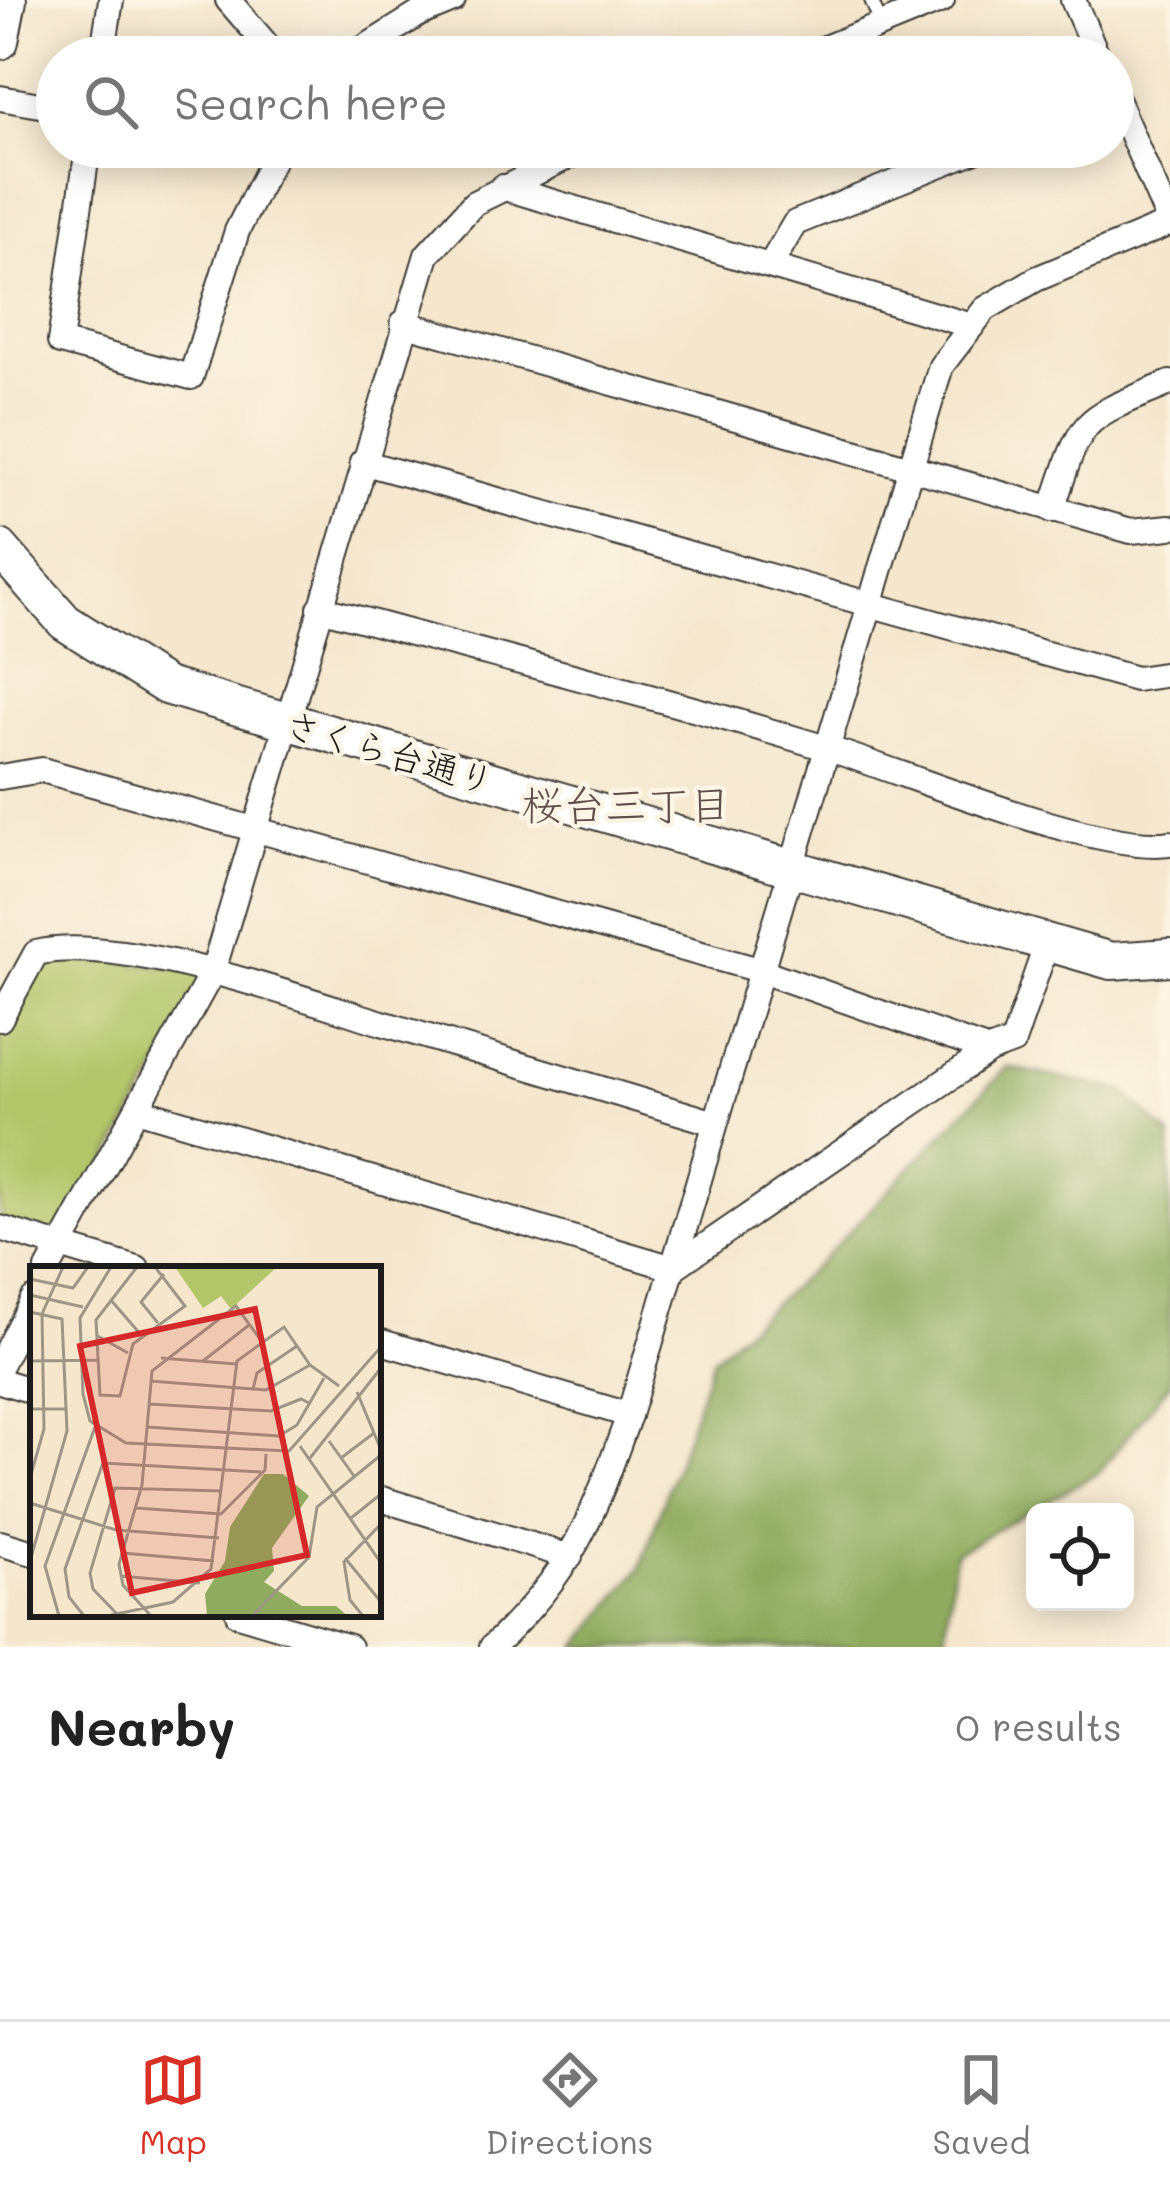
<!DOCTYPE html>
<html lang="en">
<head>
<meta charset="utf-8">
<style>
  :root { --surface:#fff; --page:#f2f2f2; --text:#222; --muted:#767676; --line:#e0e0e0; --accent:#d93025 }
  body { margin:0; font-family:Mali,"Klee One",sans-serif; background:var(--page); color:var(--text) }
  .controls { position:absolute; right:36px; bottom:36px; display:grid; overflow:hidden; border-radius:18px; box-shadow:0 6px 30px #0003 }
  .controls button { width:108px; height:108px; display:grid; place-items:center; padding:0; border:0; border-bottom:3px solid var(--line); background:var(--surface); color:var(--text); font:60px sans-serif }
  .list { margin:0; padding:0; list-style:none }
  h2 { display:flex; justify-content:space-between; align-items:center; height:156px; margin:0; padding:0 48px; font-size:51px }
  h2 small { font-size:39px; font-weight:400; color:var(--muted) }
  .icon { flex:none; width:66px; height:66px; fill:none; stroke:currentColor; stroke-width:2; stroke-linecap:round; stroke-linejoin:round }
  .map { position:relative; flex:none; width:1170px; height:1647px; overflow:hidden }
  .search { position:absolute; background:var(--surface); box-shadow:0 6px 30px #0003; left:36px; right:36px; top:36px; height:132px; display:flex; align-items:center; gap:30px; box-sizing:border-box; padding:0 42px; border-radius:66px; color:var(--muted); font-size:45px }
  .sheet { height:372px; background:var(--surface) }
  nav { display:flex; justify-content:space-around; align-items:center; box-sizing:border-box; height:168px; border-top:3px solid var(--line); background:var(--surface); font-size:33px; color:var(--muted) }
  nav a { display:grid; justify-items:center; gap:6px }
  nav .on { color:var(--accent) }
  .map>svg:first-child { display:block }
  .green { fill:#b4c66a; stroke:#687143; stroke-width:3 }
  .forest { fill:#8fab5e; stroke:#56643d; stroke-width:3 }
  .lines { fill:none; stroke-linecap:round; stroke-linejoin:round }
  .lane-casing { stroke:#3d3a36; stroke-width:16 }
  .street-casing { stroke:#3d3a36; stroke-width:28 }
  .secondary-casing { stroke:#3d3a36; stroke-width:40 }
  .lane { stroke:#fff; stroke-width:12 }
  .street { stroke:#fff; stroke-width:24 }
  .secondary { stroke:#fff; stroke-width:36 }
  .labels { text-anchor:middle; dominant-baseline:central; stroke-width:9; stroke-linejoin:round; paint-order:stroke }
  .street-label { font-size:36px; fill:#1c1c1c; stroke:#fcf5e5 }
  .quarter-label { font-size:42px; fill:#5f4e49; stroke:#fcf5e5 }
  .inset-road { fill:none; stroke:#9e9586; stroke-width:3 }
  .view { fill:#d62828; fill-opacity:0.15; stroke:#d62828; stroke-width:6 }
  .inset-edge { fill:none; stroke:#1c1c1c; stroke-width:6 }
</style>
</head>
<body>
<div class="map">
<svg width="1170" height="1647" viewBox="0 0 1170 1647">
  <rect width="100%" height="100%" fill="#fcf5e5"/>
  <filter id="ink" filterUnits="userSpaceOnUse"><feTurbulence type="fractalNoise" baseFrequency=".00833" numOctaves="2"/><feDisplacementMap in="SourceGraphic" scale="24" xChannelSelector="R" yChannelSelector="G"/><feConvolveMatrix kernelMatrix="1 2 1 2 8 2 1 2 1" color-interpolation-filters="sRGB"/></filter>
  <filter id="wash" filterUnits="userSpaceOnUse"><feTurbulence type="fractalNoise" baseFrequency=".004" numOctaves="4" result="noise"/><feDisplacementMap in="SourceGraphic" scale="48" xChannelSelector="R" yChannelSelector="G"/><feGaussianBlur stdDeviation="2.7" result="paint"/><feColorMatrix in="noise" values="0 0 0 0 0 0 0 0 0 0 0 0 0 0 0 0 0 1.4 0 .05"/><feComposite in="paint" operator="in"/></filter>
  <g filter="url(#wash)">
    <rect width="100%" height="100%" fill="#f5e6cc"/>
    <path class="green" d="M36 953 213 971 60 1246 0 1228V1019Z"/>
    <path class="forest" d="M1007 1067 1123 1091 1170 1136V1383L1099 1472 955 1553 944 1647H577L640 1569 713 1358 820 1262Z"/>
  </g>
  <g filter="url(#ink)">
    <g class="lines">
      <defs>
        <path id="lane" d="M871 0 881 24"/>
        <g id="street">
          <path d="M228 0 277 57"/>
          <path d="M1073 0 1098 57"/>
          <path d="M102 57 111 0"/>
          <path d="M350 57 419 14 453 0"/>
          <path d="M803 57 942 0"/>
          <path d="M0 98 57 108"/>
          <path d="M88 147 60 342 191 377 237 231 279 147"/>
          <path d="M502 187 972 326"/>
          <path d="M771 264 795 223 983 147"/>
          <path d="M403 323 1131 531 1170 527"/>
          <path d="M362 462 1136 679 1170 674"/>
          <path d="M1052 510C1083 414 1078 421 1170 383"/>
          <path d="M320 608C489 655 661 697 829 749 907 773 1098 854 1170 843"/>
          <path d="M0 777 42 770 759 970 989 1051"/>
          <path d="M0 1019 36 953C120 933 297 997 382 1023 493 1056 604 1090 715 1123"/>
          <path d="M140 1110 673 1268 989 1051 1013 1042 1047 943"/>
          <path d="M0 1228 137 1269"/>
          <path d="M48 1269 213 971 427 255 474 203 588 147"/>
          <path d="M378 1341 629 1415"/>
          <path d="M0 1365 33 1300"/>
          <path d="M0 1381 33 1391"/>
          <path d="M378 1498 570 1557"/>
          <path d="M0 1543 33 1553"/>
          <path d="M238 1614 349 1647"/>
          <path d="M492 1647C575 1568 591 1521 629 1415L941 366 985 309 1036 279 1170 223 1113 92"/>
        </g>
        <g id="secondary">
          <path d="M0 41 8 0"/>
          <path d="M0 548 65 622 166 686 1111 961 1170 957"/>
        </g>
      </defs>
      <use href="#lane" class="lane-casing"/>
      <use href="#street" class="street-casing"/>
      <use href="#secondary" class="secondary-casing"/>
      <use href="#lane" class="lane"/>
      <use href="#street" class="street"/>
      <use href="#secondary" class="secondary"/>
    </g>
  </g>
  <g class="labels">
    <g class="street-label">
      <text transform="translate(390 751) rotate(16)">さくら台通り</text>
    </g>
    <g class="quarter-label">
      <text x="626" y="803">桜台三丁目</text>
    </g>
  </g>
  <g transform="translate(30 1266)">
    <rect width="351" height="351" fill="#f5e6cc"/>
    <path d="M145 1H247L201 43 191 30 173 42Z" fill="#b4c66a"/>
    <path d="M234 208H253L279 230 242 282 244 305 234 316 272 340H306L318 350H177L175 328 195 295 200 261Z" fill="#8fab5e"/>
    <path class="inset-road" d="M81 1 50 52 53 128 60 155 96 177 259 185 351 81M107 1 66 54 70 129 90 130 103 78 155 40 125 1M0 13 43 22 58 1M0 29 53 41M80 33 112 70M0 46 32 53 37 165 0 295M128 57 111 36 134 8M66 69 98 87M131 92 206 98M0 95 67 94M173 95 219 59M120 115 236 124 280 99M223 123 227 107 267 80M327 126 351 184M119 138 241 145 271 133 279 137M0 143H37M117 161 249 170 267 159 294 112M299 175 324 210M270 180 351 297M280 192 351 102M311 192 344 167M0 212 14 163 12 48 33 1M0 237 86 264 189 272M106 242 191 248 235 204 236 188M321 252 351 228M92 287 184 295M315 292 351 336M90 310 170 317M87 348 63 323 60 307 85 222 192 225M29 350 15 300 65 161M54 350 39 331 35 303 73 197 231 206M77 350 143 336 181 303 207 95 254 61 280 99 309 120M121 350 93 319 89 298 112 219 122 105 206 40 232 76M222 350 279 291 287 241 351 189M333 350 320 334 314 296 351 258"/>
    <path class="view" d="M225 43 277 289 102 327 50 80Z"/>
    <rect width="351" height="351" class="inset-edge"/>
  </g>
</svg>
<div class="controls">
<button><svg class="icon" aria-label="locate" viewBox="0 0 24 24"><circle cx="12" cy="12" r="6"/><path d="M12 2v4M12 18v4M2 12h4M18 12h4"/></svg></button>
</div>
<div class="search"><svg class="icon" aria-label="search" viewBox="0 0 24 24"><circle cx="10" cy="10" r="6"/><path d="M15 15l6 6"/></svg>Search here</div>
</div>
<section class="sheet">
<h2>Nearby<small>0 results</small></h2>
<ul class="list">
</ul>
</section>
<nav>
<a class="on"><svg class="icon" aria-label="map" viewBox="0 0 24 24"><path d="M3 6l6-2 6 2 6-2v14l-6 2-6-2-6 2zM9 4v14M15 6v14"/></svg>Map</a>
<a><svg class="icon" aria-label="directions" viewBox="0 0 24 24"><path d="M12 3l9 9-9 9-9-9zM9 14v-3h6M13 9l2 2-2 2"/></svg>Directions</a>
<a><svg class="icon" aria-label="saved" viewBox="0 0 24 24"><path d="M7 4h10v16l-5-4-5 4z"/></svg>Saved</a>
</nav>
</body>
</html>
